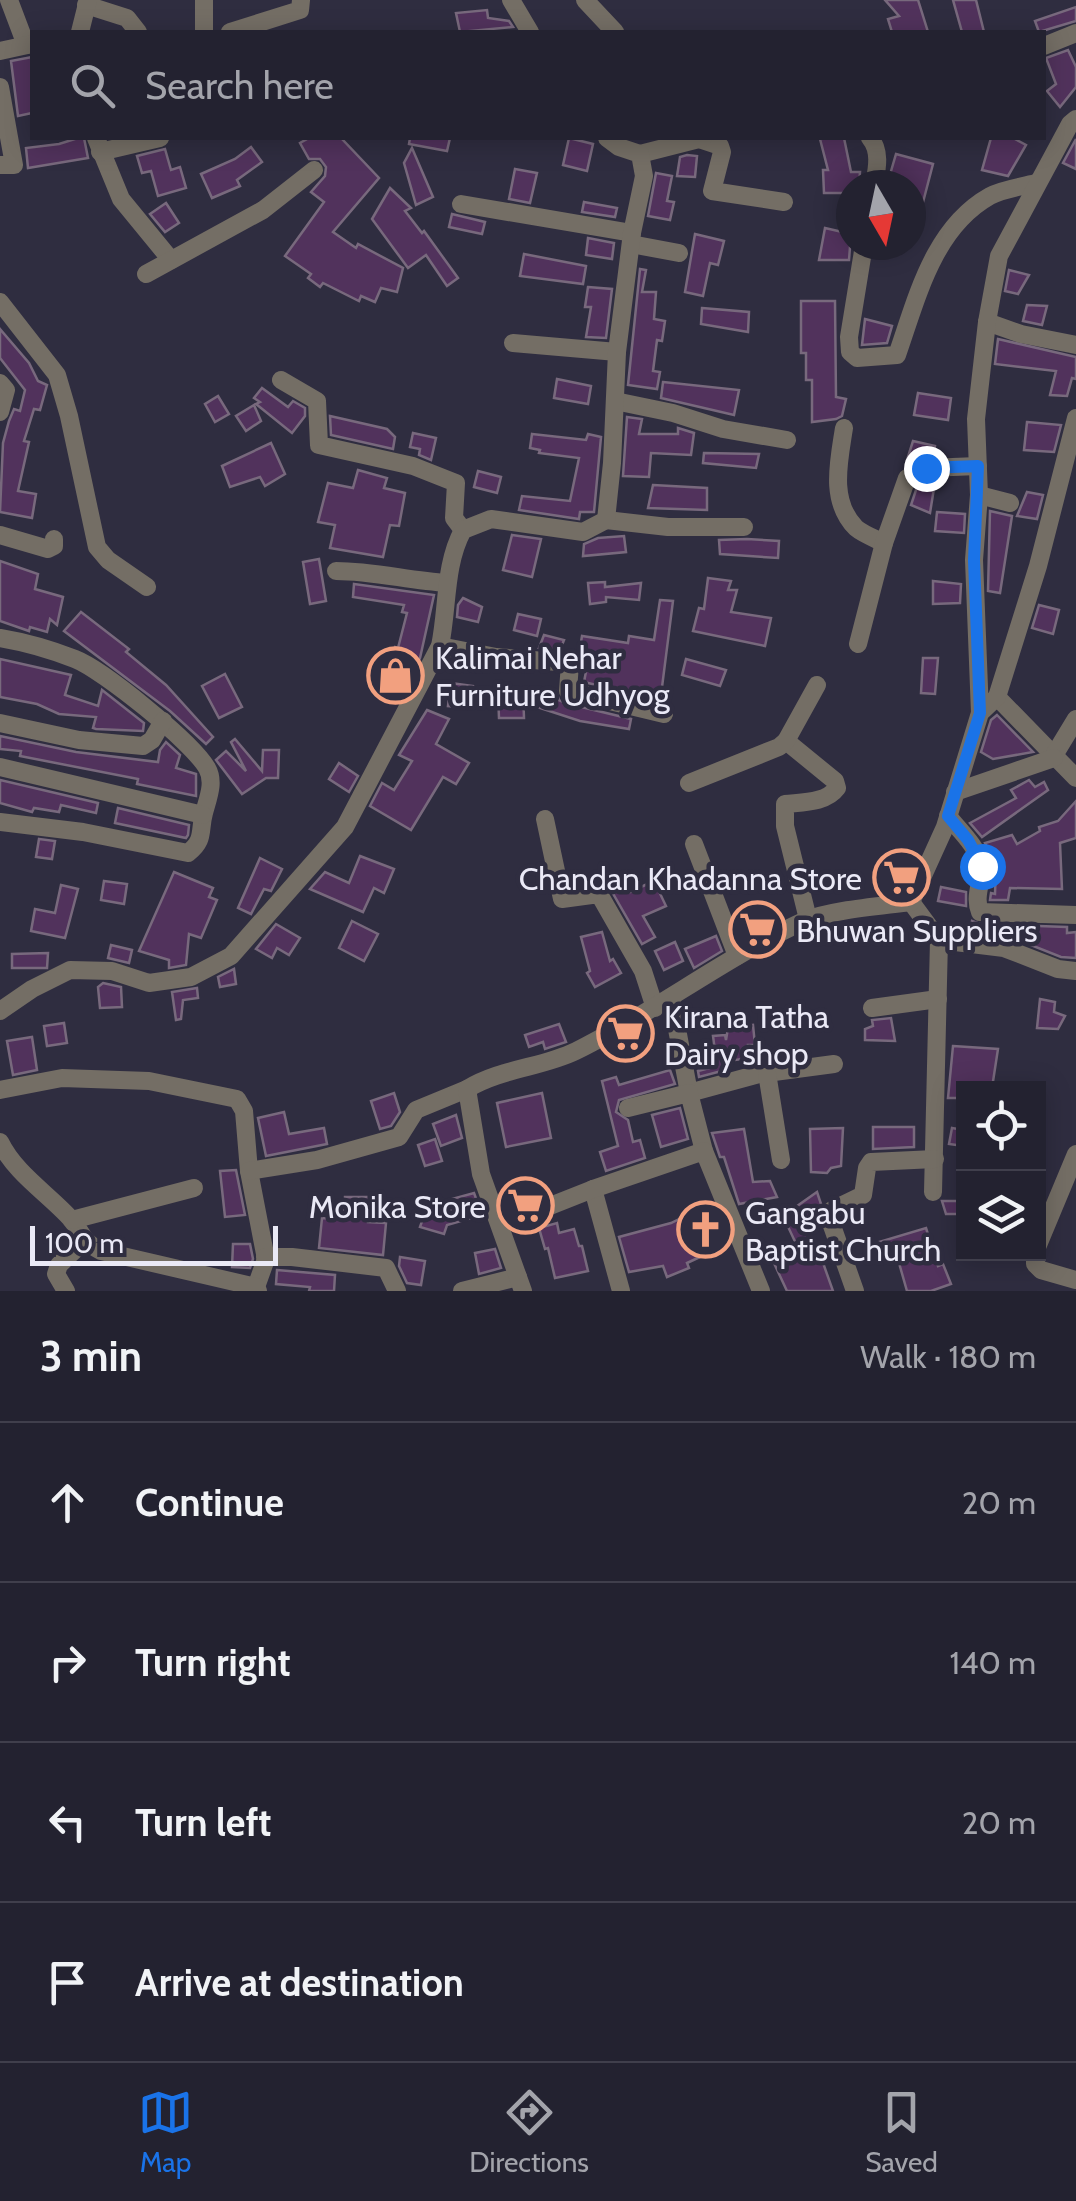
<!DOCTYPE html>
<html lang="en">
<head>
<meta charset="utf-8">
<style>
  :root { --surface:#232230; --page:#2b2a38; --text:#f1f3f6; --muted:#a3a4ab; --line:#403f4c; --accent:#1a73e8 }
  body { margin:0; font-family:Cabin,sans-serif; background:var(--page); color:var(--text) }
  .controls { position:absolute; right:30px; bottom:30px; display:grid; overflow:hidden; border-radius:0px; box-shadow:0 5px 25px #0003 }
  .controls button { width:90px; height:90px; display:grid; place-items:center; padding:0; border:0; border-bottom:2px solid var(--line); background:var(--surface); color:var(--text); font:50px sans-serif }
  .compass { position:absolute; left:836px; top:170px; width:90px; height:90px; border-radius:50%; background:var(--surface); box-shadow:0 5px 25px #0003; rotate:171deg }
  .scale { position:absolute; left:30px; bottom:25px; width:248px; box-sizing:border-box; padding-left:10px; border:5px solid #eae9f6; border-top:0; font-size:28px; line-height:35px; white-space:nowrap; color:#eae9f6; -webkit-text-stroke:8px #2f2d40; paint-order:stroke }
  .stop { position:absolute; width:30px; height:30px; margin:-22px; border:8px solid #1a73e8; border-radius:50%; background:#fff }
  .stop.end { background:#1a73e8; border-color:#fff; box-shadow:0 2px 10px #0008 }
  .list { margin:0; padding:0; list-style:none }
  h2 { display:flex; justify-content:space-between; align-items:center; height:130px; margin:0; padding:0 40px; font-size:42px }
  h2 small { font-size:32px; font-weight:400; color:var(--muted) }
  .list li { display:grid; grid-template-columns:65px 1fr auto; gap:30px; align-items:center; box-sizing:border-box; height:160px; padding:0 40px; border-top:2px solid var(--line) }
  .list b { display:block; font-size:38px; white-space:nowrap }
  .list em { font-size:32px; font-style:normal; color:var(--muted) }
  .icon { flex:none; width:55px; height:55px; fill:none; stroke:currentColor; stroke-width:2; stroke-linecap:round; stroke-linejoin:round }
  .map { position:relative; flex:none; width:1076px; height:1291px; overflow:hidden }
  .search { position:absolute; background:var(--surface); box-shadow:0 5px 25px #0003; left:30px; right:30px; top:30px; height:110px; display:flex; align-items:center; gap:25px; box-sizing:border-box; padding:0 35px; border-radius:0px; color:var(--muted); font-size:38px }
  .sheet { height:770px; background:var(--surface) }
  nav { display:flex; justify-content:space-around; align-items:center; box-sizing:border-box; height:140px; border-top:2px solid var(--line); background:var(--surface); font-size:28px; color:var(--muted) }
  nav a { display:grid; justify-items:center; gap:5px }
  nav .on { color:var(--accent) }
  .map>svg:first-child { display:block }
  .building { fill:#51325c; stroke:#78697d; stroke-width:2.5 }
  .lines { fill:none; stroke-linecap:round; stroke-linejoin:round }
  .minor { stroke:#746e65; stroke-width:18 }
  .route { stroke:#1a73e8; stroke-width:12 }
  .labels { text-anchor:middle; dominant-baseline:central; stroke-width:9; stroke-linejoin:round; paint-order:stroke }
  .poi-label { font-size:32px; fill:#eae9f6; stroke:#2f2d40; text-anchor:start }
</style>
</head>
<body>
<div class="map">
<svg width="1076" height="1291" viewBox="0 0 1076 1291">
  <rect width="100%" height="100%" fill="#2f2d40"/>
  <g class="building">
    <path d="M885 0H918L928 32H892L888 19 899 16Z"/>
    <path d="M953 0H976L984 32H962Z"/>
    <path d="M1076 7V21L1039 32 1035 21Z"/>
    <path d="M487 10 488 18 509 21 513 27 460 32 456 13Z"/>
    <path d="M1068 50 1076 67V87L1060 107 1047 91 1056 84 1046 58Z"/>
    <path d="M32 57V113L18 116 11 61Z"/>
    <path d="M78 138H84L88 158 28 168 26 148 59 144Z"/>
    <path d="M309 138H341L379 178 333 232 356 248 358 244 403 268 397 292 381 288 375 302 361 296 359 301 323 283 320 287 308 278 311 274 285 256 324 202 311 192 325 176 326 167 320 159H309L300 143Z"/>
    <path d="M410 138H450L447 151 409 144Z"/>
    <path d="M569 138 593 144 587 171 563 165Z"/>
    <path d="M835 138H844L851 172H860L859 185H851V193H824L823 170H828L820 139Z"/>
    <path d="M991 138H1013L1026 145 1008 176 982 170Z"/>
    <path d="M1076 139V169L1063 163Z"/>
    <path d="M251 147 262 162 237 180 240 186 212 198 201 174 235 159Z"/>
    <path d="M412 148 433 197 416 205 404 163Z"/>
    <path d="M165 149 171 170 180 167 186 188 158 196 151 171 142 173 137 156Z"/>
    <path d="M896 154 933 164 922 206 911 204V185H887Z"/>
    <path d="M687 155 697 156 695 177 677 176 680 157Z"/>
    <path d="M515 169 537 173 530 203 509 199Z"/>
    <path d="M656 173 672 176 667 201 674 202 670 220 648 216Z"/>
    <path d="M390 188 411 208 405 211 422 233 424 231 458 278 447 286 426 255 408 268 372 219Z"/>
    <path d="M584 202 617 208 615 217 582 212Z"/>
    <path d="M166 203 179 223 165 232 150 214Z"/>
    <path d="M452 214 485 222 482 234 449 227Z"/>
    <path d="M825 228 851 234 849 260H819Z"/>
    <path d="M695 234 724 241 718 265 710 263 703 296 685 292Z"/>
    <path d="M588 238 614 243 612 259 586 255Z"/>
    <path d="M524 254 586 266 583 284 520 276Z"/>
    <path d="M640 269 646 270 642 292H656L654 319 665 321 662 341 657 340 653 371 660 372 657 389 628 385Z"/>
    <path d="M1009 270 1029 275 1018 294 1005 291Z"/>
    <path d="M588 287 612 289 606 338 586 337 591 307H585Z"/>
    <path d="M801 301H835L836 397 846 399 842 416 836 419 812 422V380H806V353H801Z"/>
    <path d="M1027 305 1047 306 1042 325 1023 321Z"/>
    <path d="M702 308 749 312 748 332 701 324Z"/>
    <path d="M865 319 892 326 887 343 862 345Z"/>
    <path d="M0 329 29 363 38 381 47 385 40 410 34 409 24 441 29 442 18 491 36 494 32 518 0 512 3 443 9 421 14 409 20 411 25 390 0 358Z"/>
    <path d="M998 339 1076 357V379L1072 378 1067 396 1050 395 1056 371 995 364Z"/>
    <path d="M557 379 591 386 588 404 554 398Z"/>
    <path d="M663 382 739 390 734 415 661 398Z"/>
    <path d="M262 388 288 407 293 401 305 408V416L292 433 256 404 260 402 254 398Z"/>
    <path d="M918 393 951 398 948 420 914 415Z"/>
    <path d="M218 396 229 414 215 422 205 404Z"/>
    <path d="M254 405 261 421 246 431 236 416Z"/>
    <path d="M330 416 387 429 395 437 393 449 331 435Z"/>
    <path d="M627 417 642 419 639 434H678V428L694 433 691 455 651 453 649 477 623 476Z"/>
    <path d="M1027 422 1061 425 1054 452 1024 450Z"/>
    <path d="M413 433 436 438 431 460 419 455 420 449 410 447Z"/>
    <path d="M532 434 586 440 588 434 601 437 594 512H580L579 519 519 510 522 496 570 501 579 458 539 453 540 450 530 448Z"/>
    <path d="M913 441 935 446 934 455 907 460Z"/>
    <path d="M271 443 285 474 265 486 260 477 230 487 222 466Z"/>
    <path d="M704 453 759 454 756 468 703 463Z"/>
    <path d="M358 470 387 478 384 488 405 493 399 526 390 525 383 557 330 548 335 525 318 522 328 483 353 488Z"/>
    <path d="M478 471 501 477 497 493 474 487Z"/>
    <path d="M929 481 935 482 930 513 911 505 917 487Z"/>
    <path d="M653 485 707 488V510L648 508Z"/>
    <path d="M1027 492 1043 495 1037 519 1017 516Z"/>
    <path d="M990 511 1012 516 1000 593 988 591Z"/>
    <path d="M937 512 965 514 964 533 935 531Z"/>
    <path d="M512 535 541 539 532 577 503 570Z"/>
    <path d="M624 536 626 552 583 556 584 544 598 538Z"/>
    <path d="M747 539 779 541 778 558 720 554 719 540Z"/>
    <path d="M319 559 326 601 310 604 303 562Z"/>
    <path d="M0 561 38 574 35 589 63 597 57 625 50 619 47 632 30 627 29 631 0 621Z"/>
    <path d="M708 578 731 581 728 590H737L731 612 771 618 765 646 693 631 699 608 704 609Z"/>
    <path d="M933 581 961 584 960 603 933 604Z"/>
    <path d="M605 582V587L641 583 639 600 606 597V602L590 604 588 583Z"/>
    <path d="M354 584 434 595 420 658 407 682 383 671 395 647 398 648 407 613 402 612 404 605 353 597Z"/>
    <path d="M463 598 482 607 478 622 457 617 458 605Z"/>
    <path d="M660 600 673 601 661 695H638L584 682 589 656 579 654 582 636 628 643 629 636 654 640Z"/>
    <path d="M1039 605 1059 610 1053 634 1032 628Z"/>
    <path d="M81 612 129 649 126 652 166 685 213 737 206 744 170 711 64 631Z"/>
    <path d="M518 614 541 619 537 636 514 630Z"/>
    <path d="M544 635 564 640 560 650 539 648Z"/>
    <path d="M923 658H938L935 694 921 693Z"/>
    <path d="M0 659 71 675 65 695 98 706 102 690 144 723 143 731 96 729 93 728 96 717 59 714 37 704 0 697Z"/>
    <path d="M686 659 726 670 720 686 682 675Z"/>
    <path d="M225 674 242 707 219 718 202 686Z"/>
    <path d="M451 683 473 686 471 708 448 706Z"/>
    <path d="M548 689 556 691 559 700 565 703 631 719 629 729 580 721 540 708Z"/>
    <path d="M523 692 524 718H499L498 693Z"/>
    <path d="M427 710 449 719 436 744 469 763 456 784 443 777 411 830 370 806 382 783 394 790 412 761 399 755Z"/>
    <path d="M997 715 1033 752 993 759 981 752 991 720Z"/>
    <path d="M0 736 76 752 158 762 160 750 166 742 180 755 176 768 196 774V796L137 784 138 779 20 756 21 751 0 749Z"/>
    <path d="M235 739 262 771 263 750H279L278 778H266L242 794 216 760 226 751 246 771 231 742Z"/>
    <path d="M339 763 358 776 349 792 329 779Z"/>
    <path d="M0 780 98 803 96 813 61 805 59 812 34 808 32 812 0 803Z"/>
    <path d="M1029 780 1035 787 1044 782 1048 790 982 837 970 823 1016 798 1011 790Z"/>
    <path d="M1076 801V838L1060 843 1062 889 1010 888 1008 900H990L991 893 995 894 996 865 985 843 1012 835 1017 844 1040 831 1039 827 1058 821Z"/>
    <path d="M118 808 189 825 188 835 186 838 115 823Z"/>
    <path d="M39 839 55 841 52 859 36 857Z"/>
    <path d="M360 856 394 869 384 893 374 888 363 912 310 889 325 872 349 883Z"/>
    <path d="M260 858 282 869 271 891 264 889 251 914 238 908Z"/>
    <path d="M174 872 213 888 209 897 217 900 201 938 189 934 186 965 169 968V960L139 951Z"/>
    <path d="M104 881 127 884 124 904 101 900Z"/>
    <path d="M654 881 666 906 643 916 655 937 642 944 611 890 626 883 630 892Z"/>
    <path d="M61 885 78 889 65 938 31 931 35 909 55 913Z"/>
    <path d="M941 887 966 892V906L938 901Z"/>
    <path d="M352 921 378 934 364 961 339 948Z"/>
    <path d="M972 921 980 924 1067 927V933L1076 932V958L1061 957 1008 936 970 931Z"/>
    <path d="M276 924 300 938 289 955 277 948 272 958 256 949Z"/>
    <path d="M602 932 610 961 613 959 621 973 595 987 587 973 590 971 581 937Z"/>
    <path d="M716 936 722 951 694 968 685 949Z"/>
    <path d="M675 942 683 961 664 970 655 951Z"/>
    <path d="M111 945 132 950 129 963 108 958Z"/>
    <path d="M48 953 47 968H12V954Z"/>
    <path d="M234 969 236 984 220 987 218 977Z"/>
    <path d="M103 983 121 987 122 1007 100 1008 98 987Z"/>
    <path d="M197 988 198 998 183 1000 181 1019 176 1020 172 992Z"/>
    <path d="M1040 999 1055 1002 1054 1012 1065 1016 1058 1029 1037 1028Z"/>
    <path d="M891 1018 895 1041 865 1040V1029L873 1026 872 1020Z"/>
    <path d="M64 1023 67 1043 47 1046 44 1026Z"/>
    <path d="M559 1024 566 1042 545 1049 543 1042 529 1047 525 1035Z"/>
    <path d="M753 1025 755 1045H748L749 1058 728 1061 729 1069 699 1077 698 1071 717 1066 713 1036 725 1035 726 1040 728 1028Z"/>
    <path d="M32 1037 37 1070 13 1075 7 1041Z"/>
    <path d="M953 1046 998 1049 992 1088H964V1098H948Z"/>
    <path d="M670 1070 675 1084 619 1100 616 1112 628 1120 633 1142 640 1140 645 1158 606 1171 600 1152 618 1146 602 1081 616 1077 619 1085Z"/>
    <path d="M394 1093 400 1112 391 1126 380 1129 371 1101Z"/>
    <path d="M542 1093 551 1138 506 1147 497 1103Z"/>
    <path d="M680 1108 688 1139 661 1147 652 1115Z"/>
    <path d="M284 1112 289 1134 324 1128 327 1144 266 1156 258 1118Z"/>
    <path d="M456 1115 462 1138 441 1146 433 1124Z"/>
    <path d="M873 1127H914V1147L873 1149Z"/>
    <path d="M843 1128 841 1166 831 1168 827 1173 811 1172 810 1129Z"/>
    <path d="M952 1128 964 1130V1146L949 1144Z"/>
    <path d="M744 1129 753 1182 770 1181 777 1197 739 1204 724 1157H720L712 1133Z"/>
    <path d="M435 1139 442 1161 425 1166 418 1145Z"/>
    <path d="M236 1170 245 1215 225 1217 220 1171Z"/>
    <path d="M522 1188 526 1202 507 1210 502 1195Z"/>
    <path d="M817 1192 821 1204 819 1227 811 1229 833 1291H787L773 1261 799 1250 783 1216Z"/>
    <path d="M474 1193 482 1215 447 1225 444 1234 420 1227 427 1207 453 1215 448 1200Z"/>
    <path d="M345 1197H369L368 1222 386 1223 383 1255 319 1248 322 1218 344 1220Z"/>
    <path d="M942 1201H964V1214H946Z"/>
    <path d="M712 1203 728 1244 687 1263 689 1268 667 1277 663 1266 629 1272 619 1237 671 1223Z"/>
    <path d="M557 1223 559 1233 574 1229 579 1246H582L588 1271 555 1278 548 1248 545 1249 539 1228Z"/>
    <path d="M926 1228 938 1266 943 1264 951 1284 931 1291H907L897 1256 887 1259 879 1242Z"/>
    <path d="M233 1244H250L253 1259 250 1268 232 1267Z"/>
    <path d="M495 1249 501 1268 479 1274 475 1253Z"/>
    <path d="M400 1257 425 1261 421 1285 407 1283 399 1266Z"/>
    <path d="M277 1270 335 1275 334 1291H309L310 1287 276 1284Z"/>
  </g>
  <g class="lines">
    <g class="minor">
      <path d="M9 0 26 45"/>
      <path d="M511 0 530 32"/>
      <path d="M585 0 615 32"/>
      <path d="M86 5 127 18 138 32"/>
      <path d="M80 32 88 0"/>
      <path d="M204 32V0"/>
      <path d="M230 32 300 10 301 0"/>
      <path d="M1044 46 1076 33"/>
      <path d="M0 51 32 44"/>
      <path d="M0 87 14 165H0"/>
      <path d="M96 138 121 199 171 260"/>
      <path d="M870 138C881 151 877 169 874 185"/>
      <path d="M702 140 720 146 722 152 712 191 784 202"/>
      <path d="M100 152 160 138"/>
      <path d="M640 154 703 138"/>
      <path d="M461 204 632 233"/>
      <path d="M631 244 679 253"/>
      <path d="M864 245 849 337 850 352 857 358 897 355C917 298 933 228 990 196 1003 189 1021 187 1036 183"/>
      <path d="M146 274 263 210 314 170"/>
      <path d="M0 302 57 375 69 416 97 547 108 560 147 587"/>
      <path d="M987 322 1021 334 1076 345"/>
      <path d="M513 343 617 352"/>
      <path d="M281 380 317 401 319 445 413 466 456 483 454 518 463 530"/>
      <path d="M0 383 6 390 0 412"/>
      <path d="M615 401 673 413 723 429 787 440"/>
      <path d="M844 428C839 461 829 501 856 528 863 534 876 539 884 543"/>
      <path d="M979 495 1010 503"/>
      <path d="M606 520 668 527H744"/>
      <path d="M0 535 48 549 54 546V539"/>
      <path d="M336 571C374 571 410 581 447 583"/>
      <path d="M0 638C24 642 52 650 75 659 103 670 192 742 207 768 215 782 208 798 204 813 199 831 205 840 188 853L83 832 0 822"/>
      <path d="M858 644 884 543 907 478 927 468 978 466"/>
      <path d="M440 646 496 657 570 663 568 691 664 714"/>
      <path d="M997 697 1076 778"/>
      <path d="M980 713 974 560 979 495 976 419 987 322 999 256 1070 124 1076 119"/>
      <path d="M0 723 79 740 143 746 152 740 163 721"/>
      <path d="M786 741 835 781 837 788C826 803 803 802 785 804V826L808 919"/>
      <path d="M1053 757 1076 719"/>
      <path d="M0 767 203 815"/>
      <path d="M689 783 779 747 786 741 817 685"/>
      <path d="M955 792 1054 758"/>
      <path d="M948 816C959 830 977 846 981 864 984 880 973 895 980 912L1076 915"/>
      <path d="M545 819 562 899 599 894 643 971 655 1008"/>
      <path d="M694 844 737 956"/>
      <path d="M911 902 939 940 1004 948 1058 969 1076 971"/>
      <path d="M671 997 689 1093 759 1074 834 1064"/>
      <path d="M872 1008 938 999"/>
      <path d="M0 1011 32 989 70 970 112 971 149 983 191 977 231 956 345 827 440 646C448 608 444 565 463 530L491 519 583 532 606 520 612 463 617 352 632 233 644 176 640 154 619 147 607 138"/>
      <path d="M767 1073 781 1160"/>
      <path d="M0 1090 62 1078 149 1081 237 1099 244 1111 249 1171 266 1259 256 1287"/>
      <path d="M628 1108 689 1093 704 1151"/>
      <path d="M0 1142C15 1173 47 1193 70 1218 84 1234 80 1240 101 1251L256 1287 258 1291"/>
      <path d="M249 1171 317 1160 399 1137 416 1110 467 1089"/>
      <path d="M593 1189 621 1291"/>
      <path d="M933 1192 939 940"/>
      <path d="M72 1220 194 1188"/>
      <path d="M502 1225 593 1189 704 1151 761 1291"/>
      <path d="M1038 1245 1076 1154"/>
      <path d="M1035 1254V1264L1041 1270 1076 1280"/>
      <path d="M265 1257H292L386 1268 397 1291"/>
      <path d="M66 1291 56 1274 59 1265 83 1242"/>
      <path d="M462 1291 518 1277"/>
      <path d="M523 1291 481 1174 467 1089C502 1068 541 1068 576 1051 655 1012 725 957 804 921 829 910 882 906 911 902L945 827 980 713 997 697 1038 566 1076 418"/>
      <path d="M855 1291 830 1220 832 1210 863 1195 867 1168 871 1162 935 1159"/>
    </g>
  </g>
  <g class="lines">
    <path class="route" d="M926 468 978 466 974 560 980 713 948 816 968 840 982 866"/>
  </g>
  <defs>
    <symbol id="shop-ring" viewBox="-11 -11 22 22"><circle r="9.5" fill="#2f2d40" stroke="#f2a07f" stroke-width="1.5"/><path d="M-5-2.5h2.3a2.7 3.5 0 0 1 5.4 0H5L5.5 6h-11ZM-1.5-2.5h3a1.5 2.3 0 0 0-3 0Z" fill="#f2a07f"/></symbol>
    <symbol id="supermarket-ring" viewBox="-11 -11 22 22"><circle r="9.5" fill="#2f2d40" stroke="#f2a07f" stroke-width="1.5"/><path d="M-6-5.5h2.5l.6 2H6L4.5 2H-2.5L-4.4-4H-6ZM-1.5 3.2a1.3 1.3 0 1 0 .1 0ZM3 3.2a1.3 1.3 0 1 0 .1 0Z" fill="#f2a07f"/></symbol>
    <symbol id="church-ring" viewBox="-11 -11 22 22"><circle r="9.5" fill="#2f2d40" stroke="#f2a07f" stroke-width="1.5"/><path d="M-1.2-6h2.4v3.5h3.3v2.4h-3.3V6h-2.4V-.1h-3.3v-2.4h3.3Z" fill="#f2a07f"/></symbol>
  </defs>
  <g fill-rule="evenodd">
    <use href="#shop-ring" x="364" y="644" width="63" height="63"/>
    <use href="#supermarket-ring" x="870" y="846" width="63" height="63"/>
    <use href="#supermarket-ring" x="726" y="898" width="63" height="63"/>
    <use href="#supermarket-ring" x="594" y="1002" width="63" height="63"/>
    <use href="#supermarket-ring" x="494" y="1174" width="63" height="63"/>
    <use href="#church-ring" x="674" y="1198" width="63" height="63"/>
  </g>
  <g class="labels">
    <g class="poi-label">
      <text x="435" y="657">Kalimai Nehar<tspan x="435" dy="37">Furniture Udhyog</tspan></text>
      <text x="862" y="878" text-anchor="end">Chandan Khadanna Store</text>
      <text x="796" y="930">Bhuwan Suppliers</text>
      <text x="664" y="1016">Kirana Tatha<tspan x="664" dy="37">Dairy shop</tspan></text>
      <text x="486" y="1206" text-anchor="end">Monika Store</text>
      <text x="745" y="1212">Gangabu<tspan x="745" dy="37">Baptist Church</tspan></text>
    </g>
  </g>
</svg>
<div class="controls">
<button><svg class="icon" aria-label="locate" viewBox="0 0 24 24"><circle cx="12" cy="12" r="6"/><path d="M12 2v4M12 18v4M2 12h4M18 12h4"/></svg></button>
<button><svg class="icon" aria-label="layers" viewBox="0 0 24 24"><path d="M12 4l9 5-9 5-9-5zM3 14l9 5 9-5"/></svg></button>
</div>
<svg class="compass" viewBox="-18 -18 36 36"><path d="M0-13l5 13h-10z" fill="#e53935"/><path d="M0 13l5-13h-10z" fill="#a3a4ab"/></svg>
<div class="scale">100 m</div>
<div class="stop" style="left:982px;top:866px"></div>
<div class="stop end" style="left:926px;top:468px"></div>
<div class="search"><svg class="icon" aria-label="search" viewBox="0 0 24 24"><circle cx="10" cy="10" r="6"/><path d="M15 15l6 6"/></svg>Search here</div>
</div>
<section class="sheet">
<h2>3 min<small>Walk · 180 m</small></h2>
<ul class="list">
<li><svg class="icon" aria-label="ahead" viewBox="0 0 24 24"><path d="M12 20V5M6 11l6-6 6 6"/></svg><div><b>Continue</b></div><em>20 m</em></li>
<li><svg class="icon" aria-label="right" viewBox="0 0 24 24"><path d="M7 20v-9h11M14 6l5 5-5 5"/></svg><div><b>Turn right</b></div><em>140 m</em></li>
<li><svg class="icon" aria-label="left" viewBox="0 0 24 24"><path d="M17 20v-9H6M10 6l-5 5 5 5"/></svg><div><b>Turn left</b></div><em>20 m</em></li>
<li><svg class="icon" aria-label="arrive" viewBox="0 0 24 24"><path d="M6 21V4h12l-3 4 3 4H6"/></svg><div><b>Arrive at destination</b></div></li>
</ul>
</section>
<nav>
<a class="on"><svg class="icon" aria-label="map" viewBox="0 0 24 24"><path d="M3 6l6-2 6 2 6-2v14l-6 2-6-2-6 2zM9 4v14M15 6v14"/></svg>Map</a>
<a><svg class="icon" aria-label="directions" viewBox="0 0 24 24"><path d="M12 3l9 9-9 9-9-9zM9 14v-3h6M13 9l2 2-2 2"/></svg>Directions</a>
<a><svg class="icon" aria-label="saved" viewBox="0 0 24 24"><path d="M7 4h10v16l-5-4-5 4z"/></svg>Saved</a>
</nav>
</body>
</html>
